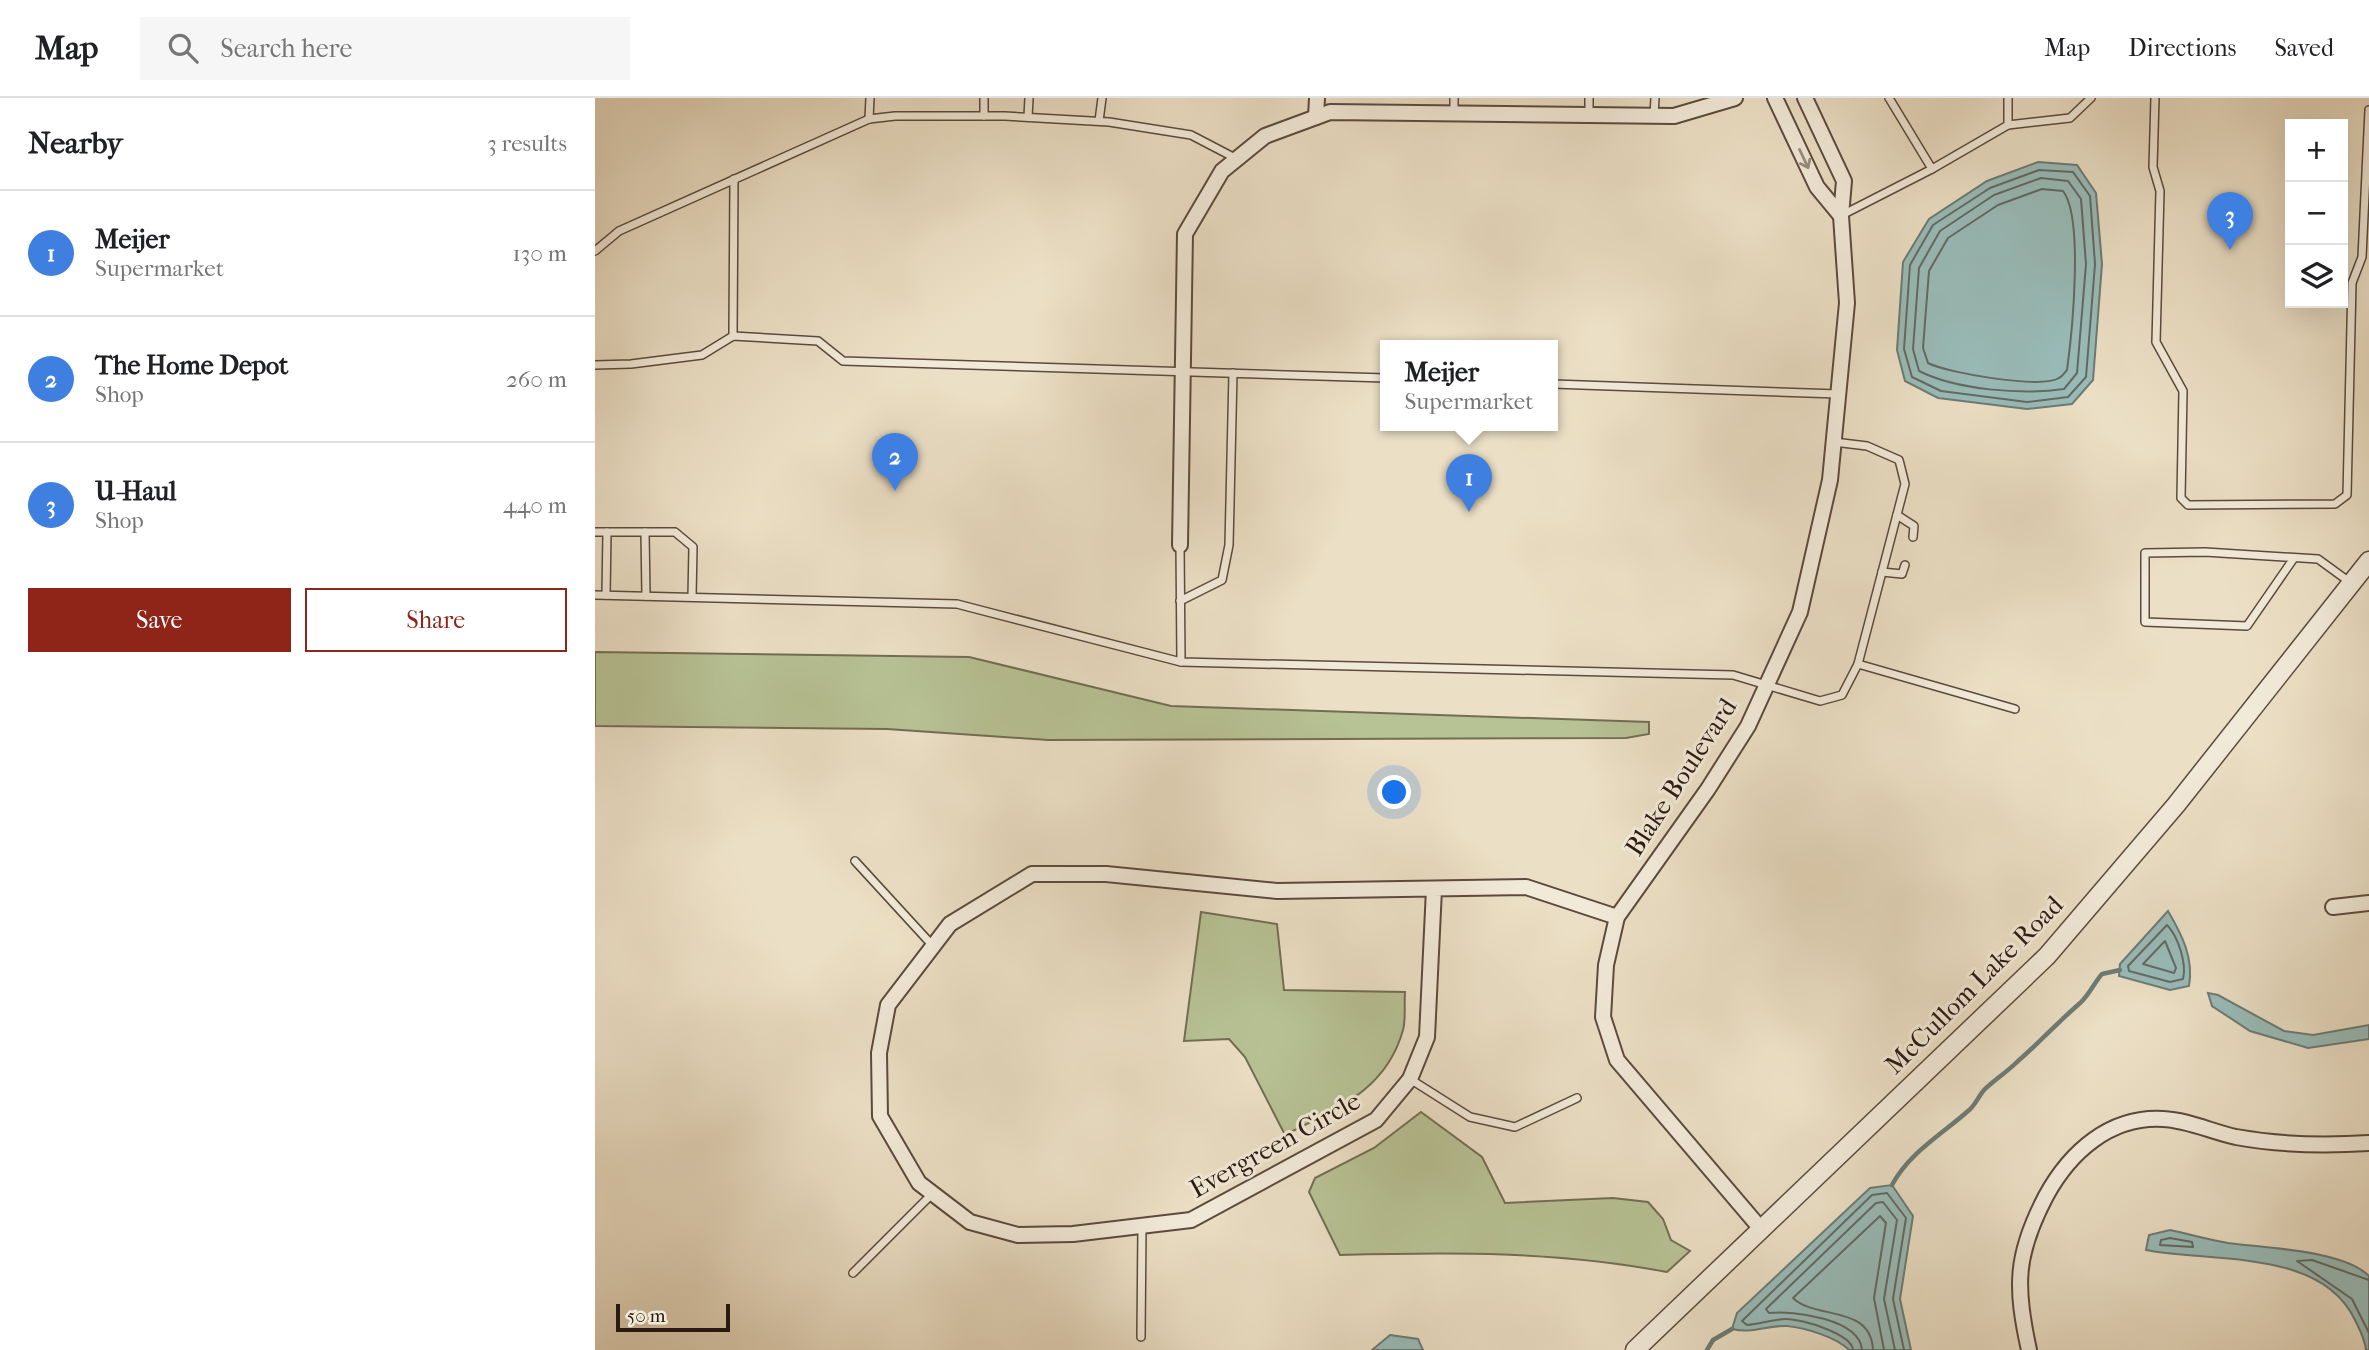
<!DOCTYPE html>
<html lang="en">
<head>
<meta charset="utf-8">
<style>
  :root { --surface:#fff; --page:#f6f6f6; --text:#202124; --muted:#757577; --line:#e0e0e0; --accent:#8f2418 }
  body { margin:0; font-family:"IM FELL French Canon",serif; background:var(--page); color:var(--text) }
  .controls { position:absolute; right:21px; top:21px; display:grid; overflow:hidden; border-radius:0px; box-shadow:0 7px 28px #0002 }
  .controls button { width:63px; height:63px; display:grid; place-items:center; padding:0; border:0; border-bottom:2px solid var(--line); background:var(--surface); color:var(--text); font:35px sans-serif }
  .scale { position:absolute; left:21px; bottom:18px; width:114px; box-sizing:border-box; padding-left:7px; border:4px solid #2c1911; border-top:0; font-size:19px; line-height:24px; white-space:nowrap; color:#2c1911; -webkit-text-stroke:5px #f2ead9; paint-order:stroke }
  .you { position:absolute; left:800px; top:695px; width:24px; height:24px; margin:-18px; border:5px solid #fff; border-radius:50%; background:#1a73e8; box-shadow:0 0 0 10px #1a73e833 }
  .badge { display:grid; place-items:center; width:46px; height:46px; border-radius:50%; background:var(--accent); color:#fff; font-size:23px; font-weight:700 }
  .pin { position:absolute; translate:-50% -58px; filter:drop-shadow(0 2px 4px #0008) }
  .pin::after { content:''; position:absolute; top:37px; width:24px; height:21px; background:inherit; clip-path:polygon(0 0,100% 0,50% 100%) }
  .popup { position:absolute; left:785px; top:242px; width:178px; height:91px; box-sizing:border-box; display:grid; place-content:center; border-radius:0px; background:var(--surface); filter:drop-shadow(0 2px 5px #0005); font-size:23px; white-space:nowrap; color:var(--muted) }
  .popup b { font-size:26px; color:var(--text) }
  .popup::after { content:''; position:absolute; left:50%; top:100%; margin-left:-14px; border:14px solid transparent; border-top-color:var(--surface) }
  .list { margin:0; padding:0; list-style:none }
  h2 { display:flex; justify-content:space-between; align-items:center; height:91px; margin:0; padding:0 28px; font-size:30px }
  h2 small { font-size:23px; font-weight:400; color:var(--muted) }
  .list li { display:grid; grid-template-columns:46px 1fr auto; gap:21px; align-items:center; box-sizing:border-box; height:126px; padding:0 28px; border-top:2px solid var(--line) }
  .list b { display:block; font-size:26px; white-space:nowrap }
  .list p { margin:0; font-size:23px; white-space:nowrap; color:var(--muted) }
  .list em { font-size:23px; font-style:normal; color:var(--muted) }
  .actions { display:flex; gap:14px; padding:21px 28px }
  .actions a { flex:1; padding:16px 0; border:2px solid var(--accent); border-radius:0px; text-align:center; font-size:24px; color:var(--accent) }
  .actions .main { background:var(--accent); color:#fff }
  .icon { flex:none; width:38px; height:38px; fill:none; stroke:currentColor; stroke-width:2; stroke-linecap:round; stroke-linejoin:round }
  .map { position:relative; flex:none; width:1774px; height:1252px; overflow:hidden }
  header { display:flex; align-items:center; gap:42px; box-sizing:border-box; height:98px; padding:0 35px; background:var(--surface); border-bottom:2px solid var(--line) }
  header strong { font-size:33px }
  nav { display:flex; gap:38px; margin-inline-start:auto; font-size:24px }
  .search { width:490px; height:63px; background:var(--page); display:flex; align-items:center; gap:18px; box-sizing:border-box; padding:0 24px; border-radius:0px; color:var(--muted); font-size:26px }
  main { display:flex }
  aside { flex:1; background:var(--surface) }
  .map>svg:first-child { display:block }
  .green { fill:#b7c295; stroke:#726e53; stroke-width:2 }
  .water { fill:#99bcb9; stroke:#6d7b76; stroke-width:2 }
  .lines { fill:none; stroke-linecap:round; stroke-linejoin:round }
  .shore { stroke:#626a65; stroke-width:2 }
  .stream { stroke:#6d7b76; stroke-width:4.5 }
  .service-casing { stroke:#5c4a3e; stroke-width:10 }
  .minor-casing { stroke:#5c4a3e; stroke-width:18 }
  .tertiary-casing { stroke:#5c4a3e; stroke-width:21 }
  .service { stroke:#f2ead9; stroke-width:7 }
  .minor { stroke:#f2ead9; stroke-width:14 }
  .tertiary { stroke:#f2ead9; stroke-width:18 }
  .oneway { stroke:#998c7f }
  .labels { text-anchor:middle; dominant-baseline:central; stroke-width:6; stroke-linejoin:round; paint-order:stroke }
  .street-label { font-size:26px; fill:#2c1911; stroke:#f2ead9 }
</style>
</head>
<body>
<header>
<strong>Map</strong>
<div class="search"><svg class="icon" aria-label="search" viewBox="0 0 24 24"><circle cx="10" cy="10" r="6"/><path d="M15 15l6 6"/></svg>Search here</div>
<nav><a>Map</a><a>Directions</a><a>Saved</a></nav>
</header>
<main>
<aside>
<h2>Nearby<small>3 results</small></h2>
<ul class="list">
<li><span class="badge" style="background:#3f7fe0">1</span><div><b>Meijer</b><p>Supermarket</p></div><em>130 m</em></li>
<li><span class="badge" style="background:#3f7fe0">2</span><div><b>The Home Depot</b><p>Shop</p></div><em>260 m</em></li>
<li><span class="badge" style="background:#3f7fe0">3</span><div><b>U-Haul</b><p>Shop</p></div><em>440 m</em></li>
</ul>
<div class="actions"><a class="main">Save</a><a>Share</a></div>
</aside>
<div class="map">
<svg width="1774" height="1252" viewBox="0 0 1774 1252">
  <rect width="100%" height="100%" fill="#ebdfc5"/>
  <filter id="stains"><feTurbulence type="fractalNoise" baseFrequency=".00286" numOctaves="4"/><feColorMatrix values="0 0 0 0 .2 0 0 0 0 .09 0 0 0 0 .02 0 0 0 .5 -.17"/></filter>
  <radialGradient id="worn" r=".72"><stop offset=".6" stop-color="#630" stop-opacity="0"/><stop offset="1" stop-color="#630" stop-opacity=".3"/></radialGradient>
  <g class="green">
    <path d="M0 554 374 559 576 608 1054 624V636L1031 640 453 642 292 631 0 628Z"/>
    <path d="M606 814 682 826 689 892 810 894C809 906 811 921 808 932 791 993 741 1011 690 1037L650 959 634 941 589 943Z"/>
    <path d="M826 1014 887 1059 910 1105 1018 1100 1053 1104 1068 1121 1076 1142 1095 1153 1072 1174C964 1153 854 1154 745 1157L714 1094 720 1080 779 1050Z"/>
  </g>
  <g class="water">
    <path d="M1443 64 1482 67 1501 95 1507 166 1498 282 1477 306 1432 311 1343 300 1310 283 1302 252 1308 164 1334 121 1392 83Z"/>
    <path d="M1573 813C1587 837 1599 860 1594 888L1575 892 1524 878 1525 866Z"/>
    <path d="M1613 895 1623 897 1689 933 1718 937 1774 927V941L1713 950 1655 933 1617 908Z"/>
    <path d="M1297 1087 1318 1118 1305 1201 1316 1252H1254C1241 1239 1211 1230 1192 1228 1173 1227 1157 1236 1137 1231L1142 1215 1275 1090Z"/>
    <path d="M1575 1132C1594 1136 1614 1142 1633 1145 1670 1150 1748 1152 1774 1178V1252H1771C1770 1241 1765 1232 1760 1222 1726 1150 1616 1165 1551 1152L1554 1137Z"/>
    <path d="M795 1237 823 1241 828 1252H777Z"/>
  </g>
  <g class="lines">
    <g class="shore">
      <path d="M1444 72 1478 74 1495 98 1500 166 1491 279 1473 299 1432 304 1346 293 1317 279 1309 251 1315 167 1338 127 1395 90Z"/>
      <path d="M1446 80 1473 83 1486 101 1491 166 1482 275 1469 291C1427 297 1362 292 1324 273L1318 251 1324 170 1345 133 1399 97Z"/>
      <path d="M1447 91 1468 93C1489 120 1477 236 1472 272 1469 275 1468 278 1464 280 1446 291 1352 275 1333 265L1328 250 1334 173 1353 140 1403 107Z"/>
      <path d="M1572 827C1583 838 1592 866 1588 881L1575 884 1534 873 1533 868Z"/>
      <path d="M1570 843 1581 870 1579 875 1548 866Z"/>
      <path d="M1575 1140 1597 1144 1598 1149 1565 1147 1566 1142Z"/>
      <path d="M1774 1182 1717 1162 1702 1163 1757 1201 1774 1235"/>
      <path d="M1258 1252C1257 1236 1207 1221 1191 1221 1179 1221 1165 1226 1152 1227L1147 1223 1277 1097 1292 1095 1311 1120 1298 1201 1309 1252"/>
      <path d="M1267 1252C1265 1221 1198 1212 1174 1215L1171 1211 1281 1105 1288 1104 1302 1122 1289 1201 1300 1252"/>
      <path d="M1278 1252C1276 1206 1220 1222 1198 1200L1285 1118 1291 1125 1279 1200 1289 1252"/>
    </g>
    <g class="stream">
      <path d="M1297 1087C1314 1055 1346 1037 1373 1013 1380 1008 1383 999 1389 992 1399 982 1412 974 1422 964 1444 945 1463 924 1484 906 1493 899 1499 885 1507 876L1525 872"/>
      <path d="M1112 1252 1118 1242 1137 1231"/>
    </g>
    <defs>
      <g id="service">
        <path d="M1294 0 1337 71 1413 27 1475 20 1496 0"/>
        <path d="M1413 0V27"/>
        <path d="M1560 0 1558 69 1565 93 1561 244 1588 293 1586 400 1593 407 1740 406 1752 397 1757 185 1767 159 1774 12"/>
        <path d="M859 15V0"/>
        <path d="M994 17V0"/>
        <path d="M389 18V0"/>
        <path d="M1059 18 1060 0"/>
        <path d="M433 19 434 0"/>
        <path d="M274 21 275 0"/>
        <path d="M504 23 507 0"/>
        <path d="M1247 117 1337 71"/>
        <path d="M0 153 24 133 274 21 300 18H410L514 24 596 37 642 61"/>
        <path d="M138 238 139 81"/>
        <path d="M0 267 36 266 107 257 138 238 223 243 248 263 790 280"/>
        <path d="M958 286 1243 296"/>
        <path d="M1302 417 1319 428 1318 439"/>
        <path d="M0 434H80L98 449 97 499"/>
        <path d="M50 434 51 498"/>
        <path d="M585 447 586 564"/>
        <path d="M1699 460 1652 528 1550 524V455L1610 454 1723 461 1756 485"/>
        <path d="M1287 474 1307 476 1310 467"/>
        <path d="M0 497 362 506 586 564 1138 577 1225 603 1247 597 1263 566 1310 386 1304 362 1272 348 1239 344"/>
        <path d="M11 497 12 434"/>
        <path d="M585 503 627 482 634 447 638 275"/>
        <path d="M1263 566 1420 611"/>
        <path d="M260 763 338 848"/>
        <path d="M815 981 875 1019 920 1029 982 1000"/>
        <path d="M258 1175 337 1096"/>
        <path d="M546 1239 547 1128"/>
      </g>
      <g id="minor">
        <path d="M1180 0 1222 89 1246 118"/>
        <path d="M721 19 722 0"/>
        <path d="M585 447 590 136 627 73 670 38 735 14 1079 18 1140 0"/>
        <path d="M839 791 832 939 815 981 781 1022 596 1122 478 1136 423 1137 375 1124 324 1085 285 1018 284 955 293 907 355 826 437 776H511L682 793 931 789 1022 819"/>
        <path d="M1738 809 1774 805"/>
        <path d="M1166 1131 1022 962 1008 919 1011 867 1022 819 1113 691 1153 628 1205 514 1235 382 1252 205 1246 118 1249 83 1210 0"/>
        <path d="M1434 1252C1420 1189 1420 1157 1451 1098 1475 1054 1515 1018 1568 1021 1593 1022 1617 1034 1641 1039 1685 1047 1729 1048 1774 1045"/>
      </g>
      <path id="tertiary" d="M1040 1252 1452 858 1581 707 1774 463"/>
    </defs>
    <use href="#service" class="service-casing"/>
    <use href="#minor" class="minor-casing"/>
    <use href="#tertiary" class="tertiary-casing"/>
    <use href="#service" class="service"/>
    <use href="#minor" class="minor"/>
    <use href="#tertiary" class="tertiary"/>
  </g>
  <defs><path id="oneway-shaft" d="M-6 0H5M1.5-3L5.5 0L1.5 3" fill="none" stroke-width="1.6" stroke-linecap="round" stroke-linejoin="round" transform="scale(1.75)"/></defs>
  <use class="oneway" href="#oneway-shaft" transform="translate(1209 61) rotate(65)"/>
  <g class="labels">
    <g class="street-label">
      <text transform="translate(1086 679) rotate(-57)">Blake Boulevard</text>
      <text transform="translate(1379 887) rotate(-45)">McCullom Lake Road</text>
      <text transform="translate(680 1047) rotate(-29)">Evergreen Circle</text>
    </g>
  </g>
  <rect width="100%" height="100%" filter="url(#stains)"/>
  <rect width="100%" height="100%" fill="url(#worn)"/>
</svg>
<div class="controls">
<button>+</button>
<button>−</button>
<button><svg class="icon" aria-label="layers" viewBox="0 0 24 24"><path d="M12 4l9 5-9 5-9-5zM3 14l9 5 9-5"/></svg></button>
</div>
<div class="scale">50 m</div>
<div class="you"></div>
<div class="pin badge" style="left:874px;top:414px;background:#3f7fe0">1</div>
<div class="popup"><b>Meijer</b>Supermarket</div>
<div class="pin badge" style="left:300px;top:393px;background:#3f7fe0">2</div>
<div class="pin badge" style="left:1635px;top:152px;background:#3f7fe0">3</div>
</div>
</main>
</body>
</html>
